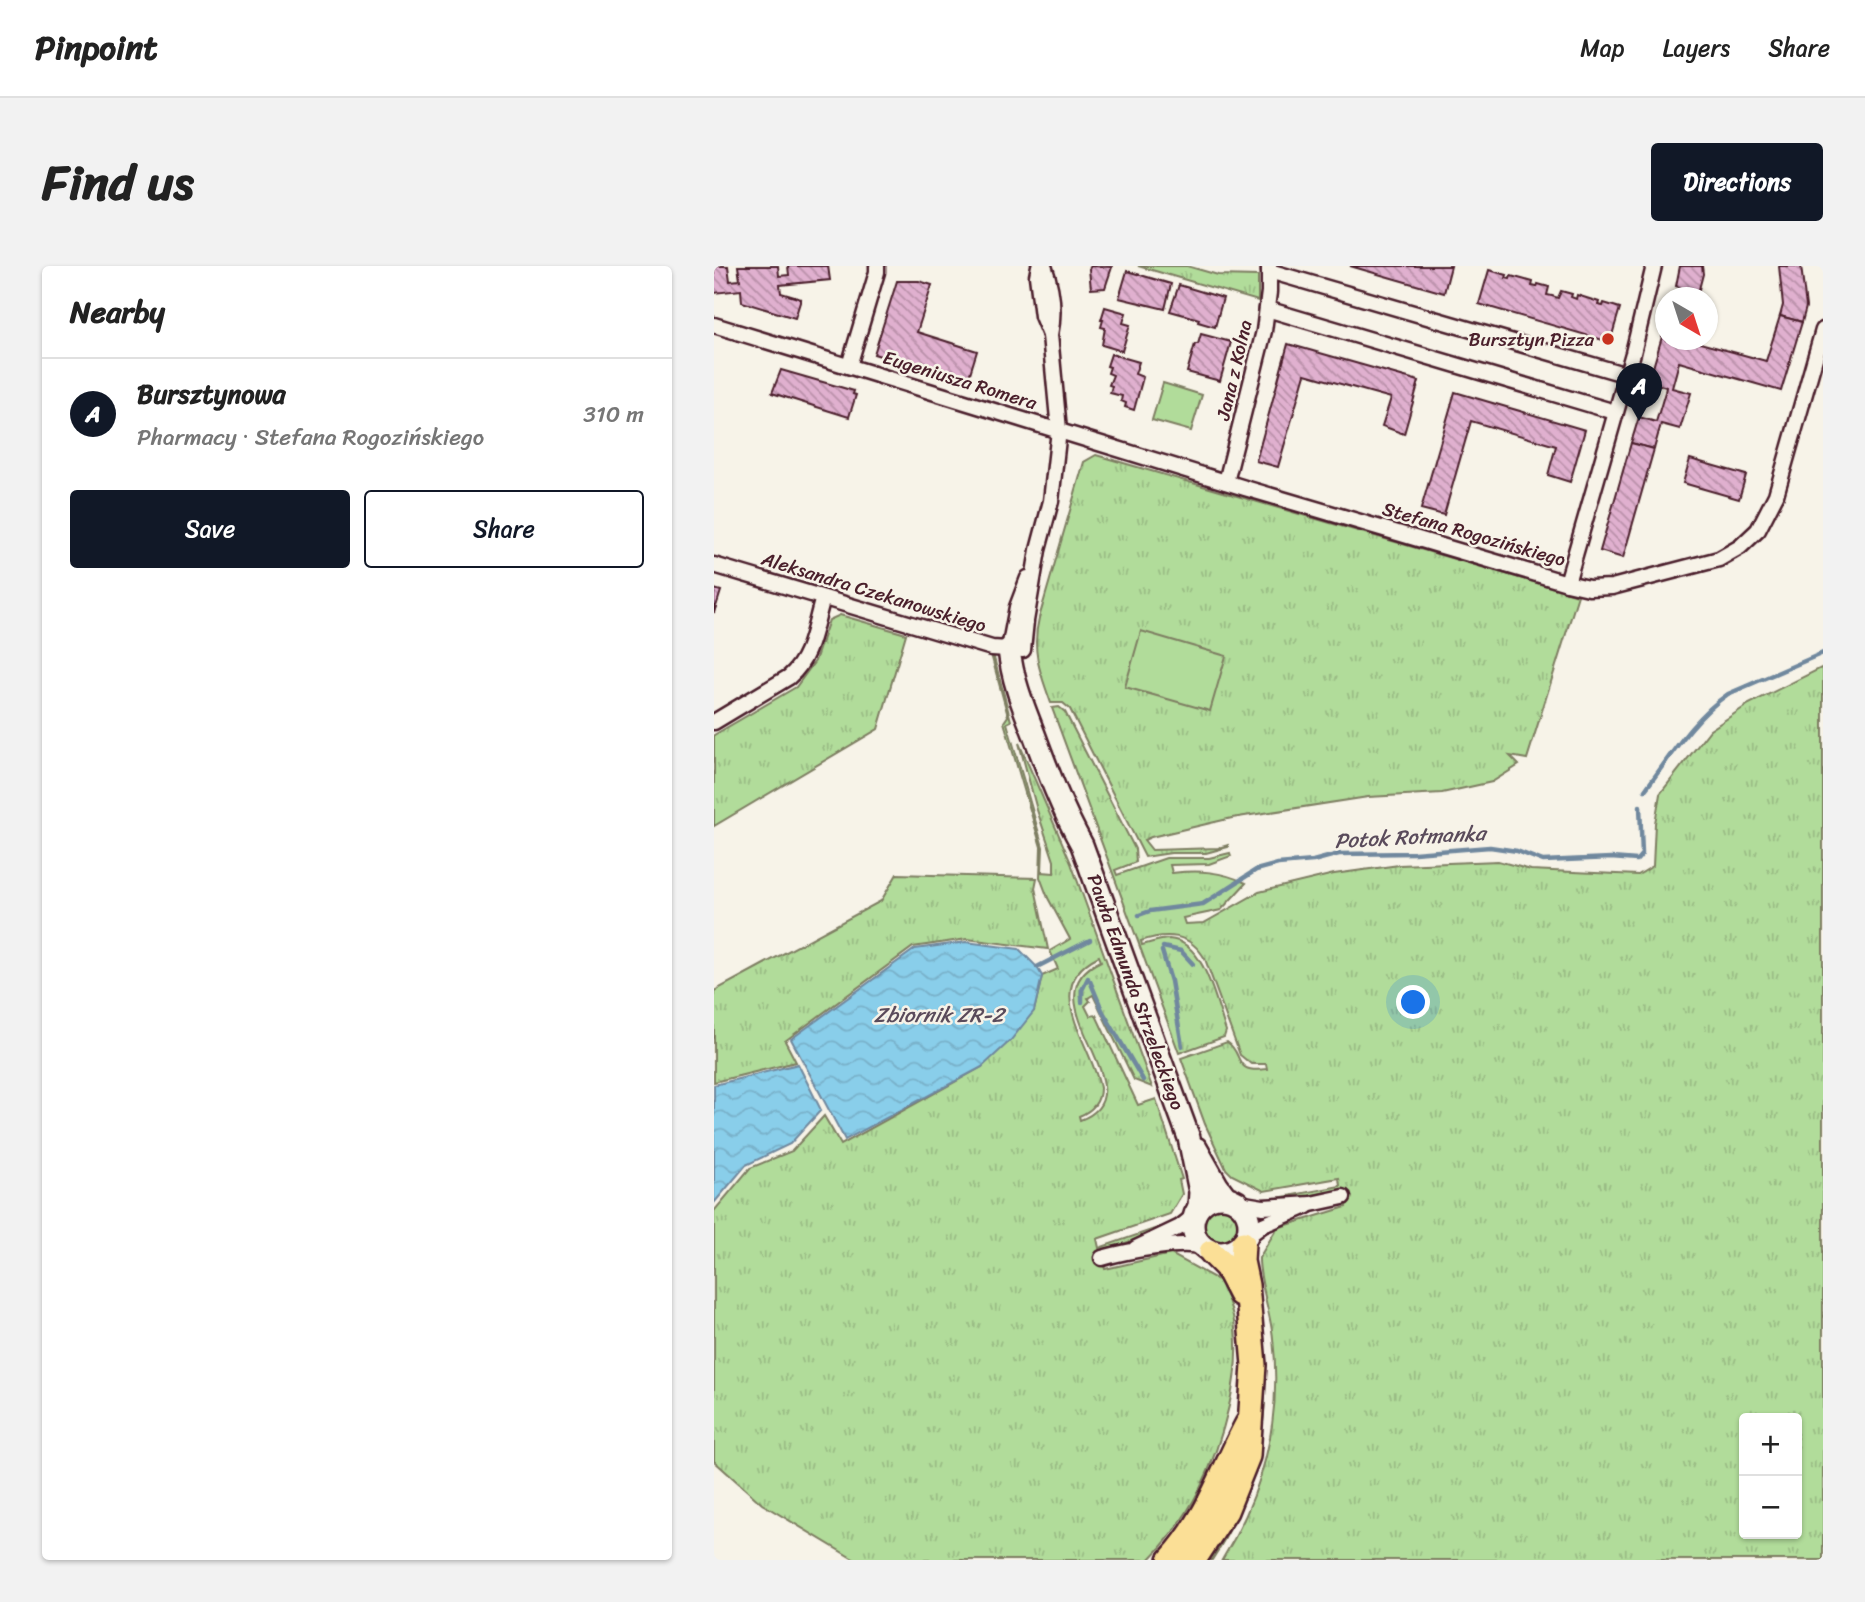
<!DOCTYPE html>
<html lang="en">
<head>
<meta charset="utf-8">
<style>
  :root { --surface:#fff; --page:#f2f2f2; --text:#222; --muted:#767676; --line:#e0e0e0; --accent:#111827 }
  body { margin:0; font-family:Sriracha,sans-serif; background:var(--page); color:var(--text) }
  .controls { position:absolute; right:21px; bottom:21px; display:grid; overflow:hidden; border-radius:7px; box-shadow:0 2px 5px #0004 }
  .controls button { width:63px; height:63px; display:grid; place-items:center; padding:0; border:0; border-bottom:2px solid var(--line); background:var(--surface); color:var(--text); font:35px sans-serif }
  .compass { position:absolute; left:941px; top:21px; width:63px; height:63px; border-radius:50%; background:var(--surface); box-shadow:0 2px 5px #0004; rotate:141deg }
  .you { position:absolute; left:700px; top:737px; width:24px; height:24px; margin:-18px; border:5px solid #fff; border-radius:50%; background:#1a73e8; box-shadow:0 0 0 10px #1a73e833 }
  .badge { display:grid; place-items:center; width:46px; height:46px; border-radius:50%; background:var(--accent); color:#fff; font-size:23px; font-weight:700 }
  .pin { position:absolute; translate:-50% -58px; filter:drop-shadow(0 2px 4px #0008) }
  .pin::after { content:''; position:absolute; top:37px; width:24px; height:21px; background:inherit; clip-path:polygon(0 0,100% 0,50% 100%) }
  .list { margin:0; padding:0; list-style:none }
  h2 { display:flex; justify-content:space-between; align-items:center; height:91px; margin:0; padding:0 28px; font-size:30px }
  h2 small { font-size:23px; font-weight:400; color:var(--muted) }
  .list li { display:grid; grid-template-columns:46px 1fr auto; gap:21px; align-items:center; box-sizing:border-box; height:112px; padding:0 28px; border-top:2px solid var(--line) }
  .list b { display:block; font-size:26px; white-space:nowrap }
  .list p { margin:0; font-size:23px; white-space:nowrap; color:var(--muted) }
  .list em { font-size:23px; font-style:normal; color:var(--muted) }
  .actions { display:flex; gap:14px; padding:21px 28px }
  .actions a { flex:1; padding:16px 0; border:2px solid var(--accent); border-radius:7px; text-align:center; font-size:24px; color:var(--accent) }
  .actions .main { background:var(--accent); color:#fff }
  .map { position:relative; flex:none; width:1109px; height:1294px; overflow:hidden; border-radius:7px }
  header { display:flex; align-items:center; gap:42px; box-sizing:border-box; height:98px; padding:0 35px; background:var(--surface); border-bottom:2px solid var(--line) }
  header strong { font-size:33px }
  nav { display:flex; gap:38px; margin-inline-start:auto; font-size:24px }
  .intro { display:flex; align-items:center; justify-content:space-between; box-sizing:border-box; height:168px; padding:0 42px }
  h1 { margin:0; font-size:49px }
  .button { padding:18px 32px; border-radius:7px; background:var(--accent); color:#fff; font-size:24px; font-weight:700 }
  main { display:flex; gap:42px; padding:0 42px }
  aside { flex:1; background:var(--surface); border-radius:7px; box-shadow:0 2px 5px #0004 }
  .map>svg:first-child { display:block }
  .grass { fill:url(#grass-tufts); stroke:#7e7e62; stroke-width:2; fill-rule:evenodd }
  .garden { fill:#b1dc9a; stroke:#7e7e62; stroke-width:2 }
  .water { fill:url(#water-waves); stroke:#70889e; stroke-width:2 }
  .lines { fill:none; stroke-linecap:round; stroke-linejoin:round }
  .stream { stroke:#70889e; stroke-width:4.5 }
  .building { fill:url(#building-back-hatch); stroke:#4a1f2b; stroke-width:2 }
  .minor-casing { stroke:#4a1f2b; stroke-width:19 }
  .secondary-casing { stroke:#4a1f2b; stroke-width:26 }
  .primary-casing { stroke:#4a1f2b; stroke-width:28 }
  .minor { stroke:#f7f3e8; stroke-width:14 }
  .secondary { stroke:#f7f3e8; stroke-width:21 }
  .primary { stroke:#fbdf96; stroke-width:23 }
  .poi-dot { fill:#c8321e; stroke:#f7f3e8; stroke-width:2.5 }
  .labels { text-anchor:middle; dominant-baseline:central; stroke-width:5; stroke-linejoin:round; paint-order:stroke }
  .poi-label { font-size:19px; fill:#4a1f2b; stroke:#f7f3e8; text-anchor:end }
  .street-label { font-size:19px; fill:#4a1f2b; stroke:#f7f3e8 }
  .water-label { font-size:21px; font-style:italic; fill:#5a4b5b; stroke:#f7f3e8 }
</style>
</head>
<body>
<header>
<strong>Pinpoint</strong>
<nav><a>Map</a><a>Layers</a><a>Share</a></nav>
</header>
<div class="intro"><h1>Find us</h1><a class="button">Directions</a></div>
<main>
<aside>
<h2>Nearby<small></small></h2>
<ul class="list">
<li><span class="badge">A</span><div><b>Bursztynowa</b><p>Pharmacy · Stefana Rogozińskiego</p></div><em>310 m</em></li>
</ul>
<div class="actions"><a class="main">Save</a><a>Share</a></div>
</aside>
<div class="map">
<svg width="1109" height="1294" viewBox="0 0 1109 1294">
  <defs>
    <pattern id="grass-tufts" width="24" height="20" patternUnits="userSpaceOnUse" patternTransform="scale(1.75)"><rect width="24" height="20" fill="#b1dc9a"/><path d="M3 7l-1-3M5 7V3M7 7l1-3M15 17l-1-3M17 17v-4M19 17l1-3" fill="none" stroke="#9abc85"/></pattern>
    <pattern id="water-waves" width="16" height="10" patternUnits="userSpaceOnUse" patternTransform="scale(1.75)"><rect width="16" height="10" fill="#89ceea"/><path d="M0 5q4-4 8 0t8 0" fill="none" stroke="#78b0c9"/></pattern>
    <pattern id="building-back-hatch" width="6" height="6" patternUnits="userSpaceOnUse" patternTransform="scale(1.75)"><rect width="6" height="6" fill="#e0b0cf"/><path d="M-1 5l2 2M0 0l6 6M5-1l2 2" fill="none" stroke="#b88fa8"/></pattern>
  </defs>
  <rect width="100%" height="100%" fill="#f7f3e8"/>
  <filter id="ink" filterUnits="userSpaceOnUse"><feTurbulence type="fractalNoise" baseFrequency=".0143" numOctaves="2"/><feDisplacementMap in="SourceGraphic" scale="14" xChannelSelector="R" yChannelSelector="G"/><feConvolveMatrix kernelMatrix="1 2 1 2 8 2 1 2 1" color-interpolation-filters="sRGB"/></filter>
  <g filter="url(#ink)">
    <g class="grass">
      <path d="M424 0H473L504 9 544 10V35Z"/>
      <path d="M382 189 864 329 813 493 796 490 805 499 778 516 728 527 654 531 518 552 437 571 430 574 438 584 504 582 514 579V581L492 587H457L431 591 356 443 349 437H337C326 407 317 384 325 352L370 196Z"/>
      <path d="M126 349 192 368 164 463 0 560V469L82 421 101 395 115 354Z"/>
      <path d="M278 392H280L297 455 293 457 329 581 328 606 340 607V595L323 544 305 477 357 597 438 821 420 814 379 729 374 732 376 735 371 740 376 750 382 749 424 839 442 833 468 913 465 914 468 928 456 948 383 973 385 982 446 961 450 963 386 986 391 1003 457 988 506 1015C511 1026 516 1037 519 1050 525 1080 522 1110 515 1140 501 1199 478 1250 435 1294H141L48 1238 0 1195V945L36 902 78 885 110 850 127 879 268 801 320 745 328 710 344 703 336 685 356 673 334 632 326 611 327 581 290 456 294 450ZM385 690 387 695C308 731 442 826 366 854L365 850C378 845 386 836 386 822 378 778 324 720 385 690Z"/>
      <path d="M1109 401V1294H508C550 1226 568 1151 559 1072 557 1049 544 1011 545 992L563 962 632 941 627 924 560 936 564 932 626 920 625 912 550 925 518 909 512 903 491 858 467 792 513 776C531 788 517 808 553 803L552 798H537L526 789 491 693C476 667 453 666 427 675L428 679C437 677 446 673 455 673 491 675 502 737 512 765L510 771 465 787 338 442 345 441 351 446 421 583 422 596 401 604 403 609 452 592H495L516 587 517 590 495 598 456 599 458 607C485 604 507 605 532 617L507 644 469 652 471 658 490 657 545 626 620 608 685 599 784 595 817 604 924 609 939 600 941 557 946 528 996 464 1035 438ZM1030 1152H1083V1268H1030Z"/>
      <path d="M183 608 323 612 321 622 334 683 253 673 199 681 71 775 82 796 0 816V725L167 635Z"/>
      <circle cx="507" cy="959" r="18"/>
      <path d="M541 1020C561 1121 555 1206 498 1294H489L514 1255Z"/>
    </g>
    <g class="garden">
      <path d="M449 117 488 129 477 165 438 154Z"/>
      <path d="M427 365 512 390 496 445 411 421Z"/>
    </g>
    <g class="water">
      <path d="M252 676 305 683 323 701 328 710 320 745 297 774 268 801 131 874 77 773 201 683Z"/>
      <path d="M84 798 107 844 76 878 32 899 0 937V819Z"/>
    </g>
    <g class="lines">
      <g class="stream">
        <path d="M931 524C956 491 979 452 1014 428L1109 387"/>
        <path d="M425 649 436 645 489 638 542 604 564 598 599 595 625 588 700 587 776 581 803 585 829 595 897 592 923 594 928 588 926 540"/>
        <path d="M449 681 467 685 479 698"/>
        <path d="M448 685 457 715 468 780"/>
        <path d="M323 701 376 674"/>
        <path d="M376 715 389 746 429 814"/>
        <path d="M368 736V724L374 712"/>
      </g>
    </g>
    <g class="building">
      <path d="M0 0H14L16 15 26 14 24 0H64L65 10 75 9 74 0H114L116 14 66 19 67 27 87 33 81 52 28 36 27 24 0 27Z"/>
      <path d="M377 0 398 1 391 22 377 23 375 3Z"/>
      <path d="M636 0H737L730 27Z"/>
      <path d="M966 0H988L989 8 984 27 962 20Z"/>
      <path d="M1065 0H1087L1092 41 1088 56 1066 50 1069 39Z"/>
      <path d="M775 4 793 9 792 12 796 13 797 10 819 16 818 20 823 21 824 18 835 21 833 29 838 30 844 32 847 25 858 28 857 31 862 33 863 29 885 36 884 39 889 40 890 37 906 42 896 76 765 38Z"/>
      <path d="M413 5 457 18 451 43 405 32Z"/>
      <path d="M183 15H205L218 19 203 66 263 85 253 117 160 88Z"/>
      <path d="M465 19 509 32 501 61 484 56 485 53 456 45Z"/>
      <path d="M391 41 412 47 409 57 416 59 408 85 388 79 391 62 387 61 389 54H387Z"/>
      <path d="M1066 50 1088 56 1067 125 965 96 958 122 977 127 966 163 947 158 940 183 917 177 925 151 942 156 951 126 952 121 939 117 938 105 952 57V74H975L1052 95Z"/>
      <path d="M487 68 517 76 506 115 473 106 481 78H484Z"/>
      <path d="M574 78 705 115 690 168 668 160 677 132 591 108 564 201 542 195Z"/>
      <path d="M397 88 425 96 421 108 429 111 420 144 411 141 412 137 407 135 408 130 396 127 398 120 395 119 399 109 394 107 396 101 393 100Z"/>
      <path d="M67 104 140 125 139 128 142 129 135 151 58 127Z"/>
      <path d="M741 126 871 164 856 216 834 209 842 180 757 155 730 249 707 243Z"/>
      <path d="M917 177 940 183 909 292 886 285Z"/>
      <path d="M976 193 1032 209 1025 233 969 217Z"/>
      <path d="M0 323 7 325 0 347Z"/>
    </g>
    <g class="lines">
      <defs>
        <g id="minor">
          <path d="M330 0C338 22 341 46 336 69"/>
          <path d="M555 5 913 109"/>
          <path d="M553 43 901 146"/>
          <path d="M0 59 531 222 853 317 919 87 940 0"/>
          <path d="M135 100 163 6V0"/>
          <path d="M512 216 550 65 555 26V0"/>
          <path d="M0 299 278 382 309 384 312 355 324 284 337 235 345 164 336 69 328 50 323 10 325 0"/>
          <path d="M853 317 875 322 898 321 1005 293 1026 281 1044 264 1062 229 1109 64"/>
          <path d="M295 383 303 341 314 312"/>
          <path d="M0 456 75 411C98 391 100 360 109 332"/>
          <path d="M525 937 549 941 597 938 629 931"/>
          <path d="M533 971 549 959 593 940"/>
          <path d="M422 982 466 961 480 950"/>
          <path d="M388 992C409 986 471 973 490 982"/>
        </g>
        <g id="secondary">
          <path d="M295 383C298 413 309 440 320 468 334 506 348 543 368 579L475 872 486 926 485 941"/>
          <path d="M482 882 503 919 512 931"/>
          <circle cx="507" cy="959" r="28"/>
        </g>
        <g id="primary">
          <path d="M497 986 512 1001 526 1028"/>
          <path d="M456 1294C495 1251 507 1207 533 1158"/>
          <path d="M480 1294 512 1245 534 1190 540 1099 533 1019 528 995 529 977"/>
        </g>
      </defs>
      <use href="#minor" class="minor-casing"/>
      <use href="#secondary" class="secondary-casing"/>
      <use href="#primary" class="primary-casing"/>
      <use href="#minor" class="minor"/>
      <use href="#secondary" class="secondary"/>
      <use href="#primary" class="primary"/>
    </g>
  </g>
  <circle class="poi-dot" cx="894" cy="73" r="7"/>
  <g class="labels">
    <g class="poi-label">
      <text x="880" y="73">Bursztyn Pizza</text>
    </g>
    <g class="street-label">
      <text transform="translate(520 104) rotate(-77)">Jana z Kolna</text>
      <text transform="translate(246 114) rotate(17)">Eugeniusza Romera</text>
      <text transform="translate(760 268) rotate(16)">Stefana Rogozińskiego</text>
      <text transform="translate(160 326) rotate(17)">Aleksandra Czekanowskiego</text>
      <text transform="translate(422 726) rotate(70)">Pawła Edmunda Strzeleckiego</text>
    </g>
    <g class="water-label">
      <text transform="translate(696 571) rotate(-3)">Potok Rotmanka</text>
      <text x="225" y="749">Zbiornik ZR-2</text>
    </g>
  </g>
</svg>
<div class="controls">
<button>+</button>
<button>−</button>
</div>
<svg class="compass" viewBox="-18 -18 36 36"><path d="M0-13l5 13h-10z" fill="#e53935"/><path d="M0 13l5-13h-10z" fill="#767676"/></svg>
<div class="you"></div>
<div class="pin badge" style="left:925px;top:155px">A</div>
</div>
</main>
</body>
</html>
